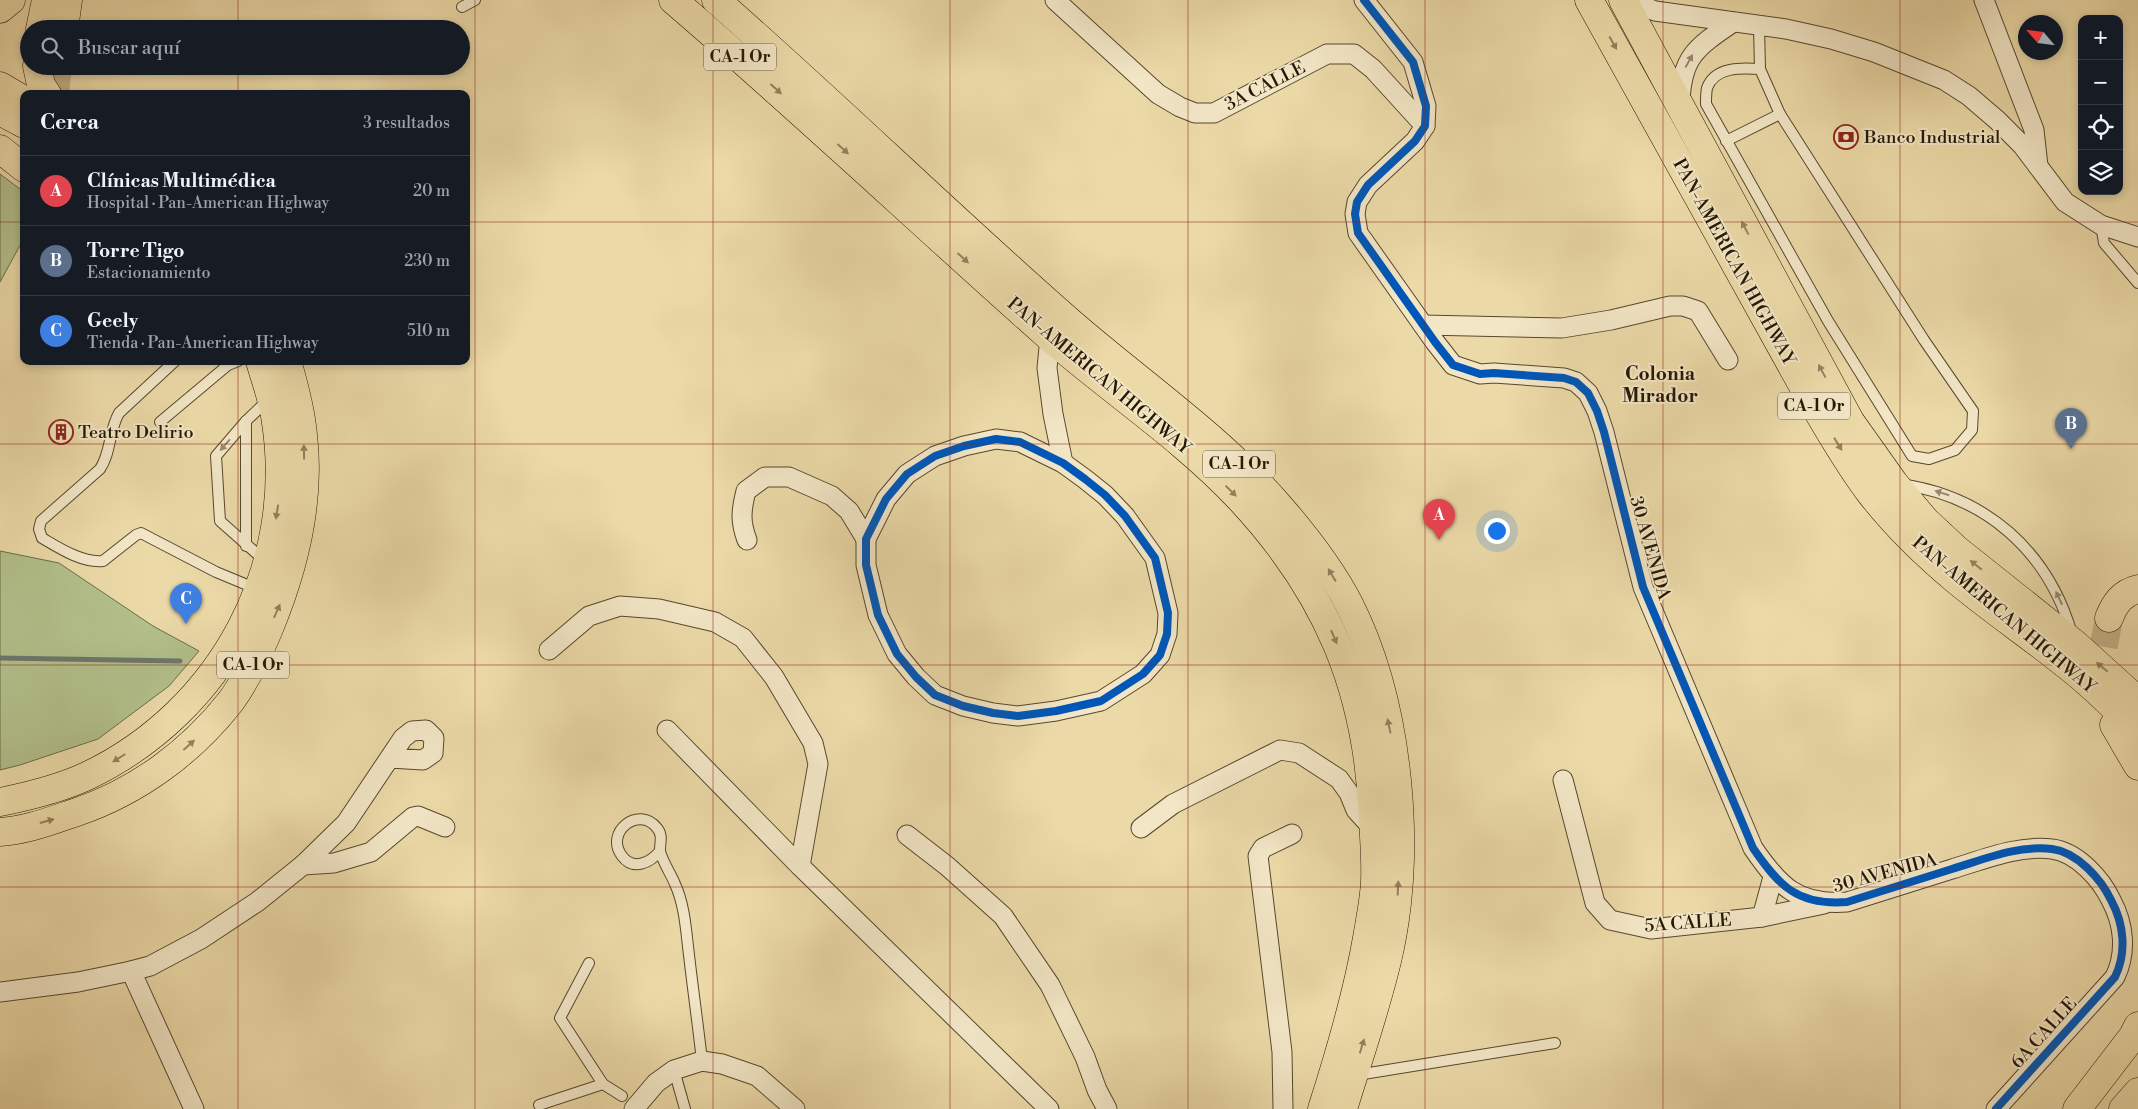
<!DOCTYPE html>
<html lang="es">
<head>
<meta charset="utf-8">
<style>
  :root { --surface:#171b24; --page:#20242c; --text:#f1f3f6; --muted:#9ea1a6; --line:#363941; --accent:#db2777 }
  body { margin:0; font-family:"Libre Bodoni",serif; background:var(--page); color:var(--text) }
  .controls { position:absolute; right:15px; top:15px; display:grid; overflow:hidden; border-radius:10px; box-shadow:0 2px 8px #0003 }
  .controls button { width:45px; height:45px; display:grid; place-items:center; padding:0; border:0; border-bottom:1px solid var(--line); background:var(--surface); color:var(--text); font:25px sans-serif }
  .compass { position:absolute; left:2018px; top:15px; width:45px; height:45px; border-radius:50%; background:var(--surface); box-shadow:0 2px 8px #0003; rotate:298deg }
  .you { position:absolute; left:1496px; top:530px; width:18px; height:18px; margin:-12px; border:4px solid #fff; border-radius:50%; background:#1a73e8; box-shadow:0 0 0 8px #1a73e833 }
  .badge { display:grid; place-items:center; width:32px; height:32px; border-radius:50%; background:var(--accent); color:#fff; font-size:16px; font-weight:700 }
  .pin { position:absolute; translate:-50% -41px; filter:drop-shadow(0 1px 2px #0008) }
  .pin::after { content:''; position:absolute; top:26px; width:18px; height:15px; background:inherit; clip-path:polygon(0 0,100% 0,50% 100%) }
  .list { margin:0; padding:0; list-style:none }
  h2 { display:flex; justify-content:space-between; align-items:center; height:65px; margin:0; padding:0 20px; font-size:21px }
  h2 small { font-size:16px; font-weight:400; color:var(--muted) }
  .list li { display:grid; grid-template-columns:32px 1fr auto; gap:15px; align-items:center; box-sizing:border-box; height:70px; padding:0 20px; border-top:1px solid var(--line) }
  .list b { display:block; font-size:19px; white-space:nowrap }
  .list p { margin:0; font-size:16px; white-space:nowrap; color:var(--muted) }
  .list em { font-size:16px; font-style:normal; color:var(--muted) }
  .icon { flex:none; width:28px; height:28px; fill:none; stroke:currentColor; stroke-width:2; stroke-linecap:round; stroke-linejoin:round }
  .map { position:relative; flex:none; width:2138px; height:1109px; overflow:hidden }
  .search { position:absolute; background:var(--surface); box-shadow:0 2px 8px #0003; left:20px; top:20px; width:450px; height:55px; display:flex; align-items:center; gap:12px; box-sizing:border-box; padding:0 18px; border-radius:28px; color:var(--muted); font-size:19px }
  .panel { position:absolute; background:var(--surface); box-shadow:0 2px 8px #0003; left:20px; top:90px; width:450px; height:275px; border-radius:10px }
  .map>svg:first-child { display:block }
  .green { fill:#b2c08b; stroke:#6c6c48 }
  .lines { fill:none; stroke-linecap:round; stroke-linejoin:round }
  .stream { stroke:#6c786c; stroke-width:5 }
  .highway-tunnel { stroke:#c3b286; stroke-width:28; stroke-dasharray:28 14; stroke-linecap:butt }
  .lane-casing { stroke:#56482d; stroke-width:12 }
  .street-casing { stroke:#56482d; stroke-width:21 }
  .highway-casing { stroke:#251804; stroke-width:29 }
  .lane { stroke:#f2e6c6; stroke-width:10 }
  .street { stroke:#f2e6c6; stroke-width:19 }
  .highway { stroke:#ebd9a7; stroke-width:28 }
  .cycleway-casing { stroke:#f2e6c6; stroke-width:11 }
  .cycleway { stroke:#0057b8; stroke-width:8 }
  .oneway { fill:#92825e }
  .oneway2 { fill:#96896f }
  .grid { fill:none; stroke:#8f2418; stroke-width:1; stroke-opacity:0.55 }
  .labels { text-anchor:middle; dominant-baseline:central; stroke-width:4; stroke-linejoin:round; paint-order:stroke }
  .shield { fill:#f2e6c6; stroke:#62563e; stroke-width:1 }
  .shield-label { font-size:16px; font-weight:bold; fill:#251804 }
  .street-label { font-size:18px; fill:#251804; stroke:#f2e6c6 }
  .poi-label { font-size:18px; fill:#251804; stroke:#f2e6c6; text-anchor:start }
  .neighbourhood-label { font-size:19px; font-weight:bold; fill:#251804; stroke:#f2e6c6 }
</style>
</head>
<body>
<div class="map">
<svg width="2138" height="1109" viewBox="0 0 2138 1109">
  <rect width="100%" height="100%" fill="#ebd9a7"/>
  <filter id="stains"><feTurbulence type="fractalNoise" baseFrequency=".004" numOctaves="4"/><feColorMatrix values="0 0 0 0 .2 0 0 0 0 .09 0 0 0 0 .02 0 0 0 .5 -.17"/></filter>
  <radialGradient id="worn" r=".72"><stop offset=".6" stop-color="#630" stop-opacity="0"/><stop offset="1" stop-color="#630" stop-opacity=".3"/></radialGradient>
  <g class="green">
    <path d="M0 174 24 192V238L0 282Z"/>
    <path d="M0 551 59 563 153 626 199 651 169 686 98 739 20 765 0 770Z"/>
  </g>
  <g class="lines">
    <path class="stream" d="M0 658 180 661"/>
    <g class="highway-tunnel">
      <path d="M55 94 58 66"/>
      <path d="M2096 688 2109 618"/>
    </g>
    <defs>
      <g id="lane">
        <path d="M462 7 475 0"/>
        <path d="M1759 26 1760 69 1780 114 1924 340 1973 411 1972 430 1955 450 1929 459 1912 456 1828 321 1706 104C1706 99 1706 93 1707 88 1715 66 1742 68 1760 69"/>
        <path d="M1726 141 1780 114"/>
        <path d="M2101 225 2104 243 2138 283"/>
        <path d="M175 361 119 413C109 430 111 453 100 469L41 521 39 529 42 538C59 548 82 563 103 561L136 535 141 533 216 572 257 589"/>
        <path d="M246 421V546"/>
        <path d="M160 422 228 365 238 361"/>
        <path d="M1900 484C1986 496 2048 551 2072 634"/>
        <path d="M264 560 220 521 216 456 246 421 268 400"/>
        <path d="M660 851C650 863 633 871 622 856 604 832 639 805 657 828 663 835 660 842 660 850 660 857 672 876 675 884 685 906 686 931 689 955 693 990 698 1025 702 1061"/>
        <path d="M589 963 560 1018 603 1084 622 1096"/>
        <path d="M674 1070 685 1109"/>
        <path d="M1357 1075 1555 1043"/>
        <path d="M539 1105 603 1084"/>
      </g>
      <g id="street">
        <path d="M1055 0 1158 94 1180 107 1195 113H1214L1327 54H1354L1373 69 1425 126"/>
        <path d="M1364 0 1413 62 1426 106 1425 126 1415 141 1368 185 1357 202 1355 214 1358 233 1435 342 1453 365 1480 374 1494 373 1564 378 1576 382 1588 393 1597 411 1604 432 1643 587 1753 848C1779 886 1798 906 1847 902 1882 891 1917 880 1952 869 1985 859 2018 845 2052 849 2077 852 2101 879 2111 900 2124 924 2127 952 2115 977L1996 1109"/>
        <path d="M1629 0 1655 11 1786 29 1831 39 1874 52 1944 80 1969 96 1997 120 2022 145 2065 202 2101 225 2138 237"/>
        <path d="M1984 0 2034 130 2038 166"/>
        <path d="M1680 104C1681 58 1695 48 1732 23"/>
        <path d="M1423 325 1562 328 1611 320 1670 306H1683L1698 311 1728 360"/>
        <path d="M1050 337 1047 368 1053 414 1063 463"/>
        <path d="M996 439 1020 442 1063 463 1085 479 1105 495 1125 516 1155 558 1168 613 1167 634 1160 655 1143 674 1101 701 1056 711 1018 716 993 713 963 706 935 695 916 677 897 654 878 615 866 565V539L886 499 907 474 935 456 964 446Z"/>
        <path d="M747 540C740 521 741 511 746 491L765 477H789L832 496 849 511 866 539"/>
        <path d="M549 650 589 616 620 606 659 609 715 622 743 638 774 677 813 743 818 764 800 866"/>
        <path d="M667 730 800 866 1049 1109"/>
        <path d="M1563 780 1595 903 1610 920 1651 929 1762 917 1824 904"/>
        <path d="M1141 828 1173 804 1280 750 1299 753 1339 779 1349 793 1356 810 1374 830"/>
        <path d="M907 835 947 866 1003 916 1050 985 1085 1057 1097 1090 1107 1109"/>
        <path d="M303 865 334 863 371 852 413 817 418 816 445 827"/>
        <path d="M1762 917 1773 877"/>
        <path d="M131 971 194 1109"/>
        <path d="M0 992 78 982 131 971 150 966 201 939 257 902 303 865 346 823 403 738 412 731 426 730 434 738 433 753 423 760 390 758"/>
        <path d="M634 1109 656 1083 674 1070 702 1061 722 1064 757 1076 795 1109"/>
        <path d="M1283 1109 1282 1052 1258 856 1263 848 1292 834"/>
      </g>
      <g id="highway">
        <path d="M673 0C800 109 922 224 1047 335 1111 391 1183 438 1241 500 1328 594 1368 690 1373 818 1374 839 1376 861 1375 882 1374 901 1370 920 1367 938 1357 996 1340 1053 1322 1109"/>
        <path d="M716 0C836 105 950 217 1070 322 1140 383 1219 436 1280 507 1306 537 1331 569 1349 604 1400 705 1413 852 1387 961 1375 1011 1358 1060 1343 1109"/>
        <path d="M1589 0 1808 395C1828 428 1847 463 1871 494 1896 526 1925 554 1956 580 2017 631 2088 672 2138 734"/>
        <path d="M1623 0 1850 421 1894 483 1925 520 1956 549 2075 644 2138 701"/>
        <path d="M0 9 11 0"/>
        <path d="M40 29 46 0"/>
        <path d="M64 29 68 0"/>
        <path d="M37 66 41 85 47 94"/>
        <path d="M0 86 24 100"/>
        <path d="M0 111 24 124"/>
        <path d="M0 149 24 168"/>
        <path d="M2109 618C2115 603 2122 593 2138 589"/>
        <path d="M2114 725 2138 766"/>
        <path d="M0 802C30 796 59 789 87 776 223 711 300 565 275 416 272 397 265 379 260 361"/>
        <path d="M0 832C25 831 53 820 77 812 138 791 191 752 231 701 247 679 258 655 268 631 294 569 311 502 303 435 301 411 294 385 287 361"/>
        <path d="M2077 1109 2133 1036 2138 1026"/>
        <path d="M2123 1109 2138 1092"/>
      </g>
    </defs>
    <use href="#lane" class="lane-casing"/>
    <use href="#street" class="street-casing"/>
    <use href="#highway" class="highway-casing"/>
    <use href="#lane" class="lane"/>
    <use href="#street" class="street"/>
    <use href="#highway" class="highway"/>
    <defs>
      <g id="cycleway">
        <path d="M1364 0 1413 62 1426 106 1425 126 1415 141 1368 185 1357 202 1355 214 1358 233 1435 342 1453 365 1480 374 1494 373 1564 378 1576 382 1588 393 1597 411 1604 432 1643 587 1753 848C1779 886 1798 906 1847 902 1882 891 1917 880 1952 869 1985 859 2018 845 2052 849 2077 852 2101 879 2111 900 2124 924 2127 952 2115 977L1996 1109"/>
        <path d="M996 439 1020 442 1063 463 1085 479 1105 495 1125 516 1155 558 1168 613 1167 634 1160 655 1143 674 1101 701 1056 711 1018 716 993 713 963 706 935 695 916 677 897 654 878 615 866 565V539L886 499 907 474 935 456 964 446Z"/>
      </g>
    </defs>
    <use href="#cycleway" class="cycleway-casing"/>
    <use href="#cycleway" class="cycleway"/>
  </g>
  <defs><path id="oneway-solid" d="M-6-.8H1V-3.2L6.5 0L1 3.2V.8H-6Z" transform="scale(1.25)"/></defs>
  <g class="oneway">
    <use href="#oneway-solid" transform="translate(1613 43) rotate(61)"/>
    <use href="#oneway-solid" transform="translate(776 89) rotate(42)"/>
    <use href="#oneway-solid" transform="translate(843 149) rotate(42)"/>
    <use href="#oneway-solid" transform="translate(1745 228) rotate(-118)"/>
    <use href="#oneway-solid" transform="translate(963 258) rotate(42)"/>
    <use href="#oneway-solid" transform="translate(1822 371) rotate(-118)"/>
    <use href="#oneway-solid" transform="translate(1838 444) rotate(58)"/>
    <use href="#oneway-solid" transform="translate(304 452) rotate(-91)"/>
    <use href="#oneway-solid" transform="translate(1231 491) rotate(44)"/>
    <use href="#oneway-solid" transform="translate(277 512) rotate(99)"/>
    <use href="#oneway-solid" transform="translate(1976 565) rotate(-141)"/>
    <use href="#oneway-solid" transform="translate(1332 575) rotate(-121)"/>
    <use href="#oneway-solid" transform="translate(277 611) rotate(-66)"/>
    <use href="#oneway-solid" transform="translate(1334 637) rotate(67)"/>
    <use href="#oneway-solid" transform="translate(2102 667) rotate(-140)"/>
    <use href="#oneway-solid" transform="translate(1389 726) rotate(-102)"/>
    <use href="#oneway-solid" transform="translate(189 745) rotate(-42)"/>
    <use href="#oneway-solid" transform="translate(119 758) rotate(148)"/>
    <use href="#oneway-solid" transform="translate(47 821) rotate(-15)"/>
    <use href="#oneway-solid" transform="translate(1398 888) rotate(-87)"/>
    <use href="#oneway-solid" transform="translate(1362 1046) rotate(-73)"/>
  </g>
  <g class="oneway2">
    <use href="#oneway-solid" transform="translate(1689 61) rotate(-61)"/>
    <use href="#oneway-solid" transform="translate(225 445) rotate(131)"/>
    <use href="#oneway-solid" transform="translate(1942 493) rotate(-162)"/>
    <use href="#oneway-solid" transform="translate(2059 598) rotate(-115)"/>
  </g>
  <path class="grid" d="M238 0V29M475 0V1109M713 0V1109M950 0V1109M1188 0V1109M1425 0V1109M1663 0V1109M1900 0V1109M238 66V94M0 222H24M466 222H2138M238 361V1109M0 444H2138M0 665H2138M0 887H2138"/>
  <defs>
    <symbol id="bank-ring" viewBox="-11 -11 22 22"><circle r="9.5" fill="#f2e6c6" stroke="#8f2418" stroke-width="1.5"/><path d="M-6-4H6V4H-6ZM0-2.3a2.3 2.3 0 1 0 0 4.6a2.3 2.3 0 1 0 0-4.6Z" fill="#8f2418"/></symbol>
    <symbol id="building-ring" viewBox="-11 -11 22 22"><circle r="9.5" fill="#f2e6c6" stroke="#8f2418" stroke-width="1.5"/><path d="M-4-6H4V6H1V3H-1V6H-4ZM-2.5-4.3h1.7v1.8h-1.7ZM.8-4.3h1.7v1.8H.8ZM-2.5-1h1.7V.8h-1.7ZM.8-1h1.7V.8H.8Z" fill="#8f2418"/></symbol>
  </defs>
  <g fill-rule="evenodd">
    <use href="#bank-ring" x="1832" y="123" width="28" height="28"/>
    <use href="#building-ring" x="47" y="418" width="28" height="28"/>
  </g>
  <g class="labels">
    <g class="shield">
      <rect x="704" y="43.5" width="72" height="27" rx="4"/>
      <rect x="1778" y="392.5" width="72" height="27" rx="4"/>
      <rect x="1203" y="450.5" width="72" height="27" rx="4"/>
      <rect x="217" y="651.5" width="72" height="27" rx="4"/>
    </g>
    <g class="shield-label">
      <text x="740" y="57">CA-1 Or</text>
      <text x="1814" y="406">CA-1 Or</text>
      <text x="1239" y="464">CA-1 Or</text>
      <text x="253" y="665">CA-1 Or</text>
    </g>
    <g class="street-label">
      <text transform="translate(1265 86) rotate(-27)">3A CALLE</text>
      <text transform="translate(1734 262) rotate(61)">PAN-AMERICAN HIGHWAY</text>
      <text transform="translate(1099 376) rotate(40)">PAN-AMERICAN HIGHWAY</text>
      <text transform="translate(1650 548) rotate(74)">30 AVENIDA</text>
      <text transform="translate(2004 615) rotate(40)">PAN-AMERICAN HIGHWAY</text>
      <text transform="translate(1885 873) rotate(-15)">30 AVENIDA</text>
      <text transform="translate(1688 923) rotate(-4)">5A CALLE</text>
      <text transform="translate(2044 1033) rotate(-48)">6A CALLE</text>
    </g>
    <g class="poi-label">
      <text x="1864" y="137">Banco Industrial</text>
      <text x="78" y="432">Teatro Delirio</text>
    </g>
    <g class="neighbourhood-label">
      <text x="1660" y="374">Colonia<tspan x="1660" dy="22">Mirador</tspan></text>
    </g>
  </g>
  <rect width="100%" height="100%" filter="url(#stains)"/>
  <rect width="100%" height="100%" fill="url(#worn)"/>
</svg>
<div class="controls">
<button>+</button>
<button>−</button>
<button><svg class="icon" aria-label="locate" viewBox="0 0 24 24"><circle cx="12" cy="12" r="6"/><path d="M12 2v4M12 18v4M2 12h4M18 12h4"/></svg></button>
<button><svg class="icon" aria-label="layers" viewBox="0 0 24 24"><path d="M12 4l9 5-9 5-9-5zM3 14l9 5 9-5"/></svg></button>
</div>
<svg class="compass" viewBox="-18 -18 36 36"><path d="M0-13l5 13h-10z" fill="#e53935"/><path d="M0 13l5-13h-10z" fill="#9ea1a6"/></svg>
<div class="you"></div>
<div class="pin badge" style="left:1439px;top:540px;background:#e0444e">A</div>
<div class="pin badge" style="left:2071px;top:449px;background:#5c6f8a">B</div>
<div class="pin badge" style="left:186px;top:624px;background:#3f7fe0">C</div>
<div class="search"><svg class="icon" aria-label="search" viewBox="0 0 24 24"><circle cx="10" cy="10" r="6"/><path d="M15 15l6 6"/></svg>Buscar aquí</div>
<section class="panel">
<h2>Cerca<small>3 resultados</small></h2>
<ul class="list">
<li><span class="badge" style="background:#e0444e">A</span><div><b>Clínicas Multimédica</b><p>Hospital · Pan-American Highway</p></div><em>20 m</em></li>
<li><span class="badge" style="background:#5c6f8a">B</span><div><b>Torre Tigo</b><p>Estacionamiento</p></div><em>230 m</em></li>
<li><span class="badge" style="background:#3f7fe0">C</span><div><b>Geely</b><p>Tienda · Pan-American Highway</p></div><em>510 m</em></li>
</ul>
</section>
</div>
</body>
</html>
